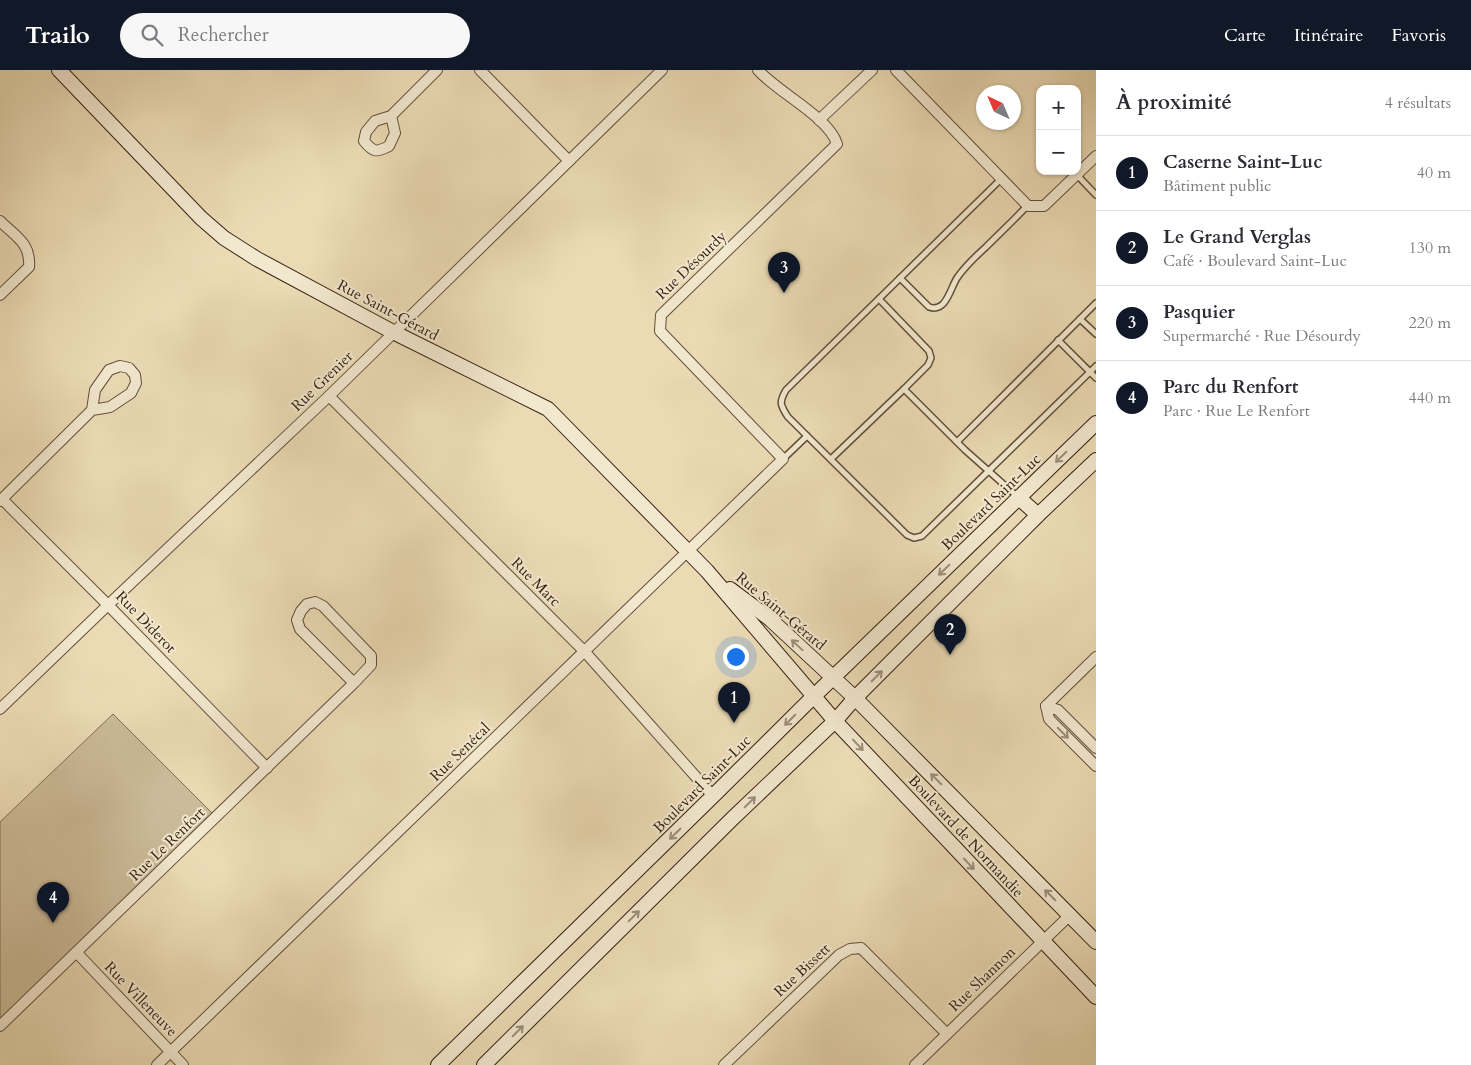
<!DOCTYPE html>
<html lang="fr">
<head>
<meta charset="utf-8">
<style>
  :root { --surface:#fff; --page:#f7f7f7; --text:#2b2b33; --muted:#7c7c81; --line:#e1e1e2; --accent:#111827 }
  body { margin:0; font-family:Cardo,serif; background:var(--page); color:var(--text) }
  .controls { position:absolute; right:15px; top:15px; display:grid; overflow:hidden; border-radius:10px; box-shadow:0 1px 4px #0004 }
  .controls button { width:45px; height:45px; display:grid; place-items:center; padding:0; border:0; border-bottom:1px solid var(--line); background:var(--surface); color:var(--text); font:25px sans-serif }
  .compass { position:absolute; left:976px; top:15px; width:45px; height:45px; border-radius:50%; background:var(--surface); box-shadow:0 1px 4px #0004; rotate:316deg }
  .you { position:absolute; left:735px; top:586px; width:18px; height:18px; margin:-12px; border:4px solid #fff; border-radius:50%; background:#1a73e8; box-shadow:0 0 0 8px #1a73e833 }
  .badge { display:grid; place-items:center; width:32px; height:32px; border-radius:50%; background:var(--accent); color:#fff; font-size:16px; font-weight:700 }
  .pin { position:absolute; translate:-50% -41px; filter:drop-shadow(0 1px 2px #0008) }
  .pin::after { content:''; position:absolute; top:26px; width:18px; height:15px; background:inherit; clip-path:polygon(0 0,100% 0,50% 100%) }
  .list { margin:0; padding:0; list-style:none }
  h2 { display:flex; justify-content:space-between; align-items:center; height:65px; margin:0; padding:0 20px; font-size:21px }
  h2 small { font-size:16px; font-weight:400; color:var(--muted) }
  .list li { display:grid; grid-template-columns:32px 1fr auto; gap:15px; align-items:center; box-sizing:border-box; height:75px; padding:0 20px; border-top:1px solid var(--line) }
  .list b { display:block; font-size:19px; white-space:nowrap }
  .list p { margin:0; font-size:16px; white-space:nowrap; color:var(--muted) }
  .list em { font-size:16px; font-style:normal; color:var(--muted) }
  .icon { flex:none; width:28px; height:28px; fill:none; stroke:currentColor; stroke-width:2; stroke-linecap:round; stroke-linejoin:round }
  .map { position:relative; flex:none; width:1096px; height:995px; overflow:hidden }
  header { display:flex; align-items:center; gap:30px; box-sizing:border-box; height:70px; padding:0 25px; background:var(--accent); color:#fff }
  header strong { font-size:24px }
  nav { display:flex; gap:28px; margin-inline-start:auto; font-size:18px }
  .search { width:350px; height:45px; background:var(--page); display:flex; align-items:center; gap:12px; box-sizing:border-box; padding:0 18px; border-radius:28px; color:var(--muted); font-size:19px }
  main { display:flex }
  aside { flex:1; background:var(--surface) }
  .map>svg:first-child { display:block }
  .green { fill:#cb9; stroke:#816e55 }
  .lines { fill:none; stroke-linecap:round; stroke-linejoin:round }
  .lane-casing { stroke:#634f3a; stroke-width:8 }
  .street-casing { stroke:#634f3a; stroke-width:12 }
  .secondary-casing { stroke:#362011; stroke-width:16 }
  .lane { stroke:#f2e8cf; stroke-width:5 }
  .street { stroke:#f2e8cf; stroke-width:10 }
  .secondary { stroke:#f2e8cf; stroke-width:14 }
  .oneway { stroke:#9d8e7a }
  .labels { text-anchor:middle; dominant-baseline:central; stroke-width:4; stroke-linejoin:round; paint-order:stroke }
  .street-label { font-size:15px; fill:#362011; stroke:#f2e8cf }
</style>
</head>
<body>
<header>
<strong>Trailo</strong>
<div class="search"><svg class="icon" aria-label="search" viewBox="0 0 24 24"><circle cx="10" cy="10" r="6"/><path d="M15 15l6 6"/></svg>Rechercher</div>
<nav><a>Carte</a><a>Itinéraire</a><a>Favoris</a></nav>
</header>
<main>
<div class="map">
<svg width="1096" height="995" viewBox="0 0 1096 995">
  <rect width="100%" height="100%" fill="#ebdbb5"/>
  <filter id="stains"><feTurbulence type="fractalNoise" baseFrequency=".004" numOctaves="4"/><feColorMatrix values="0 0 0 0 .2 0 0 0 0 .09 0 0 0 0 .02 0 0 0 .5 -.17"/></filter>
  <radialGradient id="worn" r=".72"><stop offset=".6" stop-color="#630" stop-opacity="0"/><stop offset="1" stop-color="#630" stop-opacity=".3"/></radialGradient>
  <path class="green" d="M113 644 217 748 0 953V752Z"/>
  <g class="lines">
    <defs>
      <g id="lane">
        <path d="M1077 105 1096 125"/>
        <path d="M1001 109 786 320C779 332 780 335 788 347L907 465 914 468 922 466 1096 296"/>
        <path d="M900 208 929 237C946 243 950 219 957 208 965 196 976 186 986 177 1000 163 1014 150 1027 136"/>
        <path d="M879 229 929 281 931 288 928 295 904 319"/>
        <path d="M1080 249 1096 264"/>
        <path d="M1058 270 1096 308"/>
        <path d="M957 372 1096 233"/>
        <path d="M783 389 807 366"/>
        <path d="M831 389 904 319 965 380 1018 427"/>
      </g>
      <g id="street">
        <path d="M480 0 569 91"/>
        <path d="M896 0 1028 136H1044L1096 86"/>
        <path d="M391 46 395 63 389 76C376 83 373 82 364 71L366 62 375 51 391 46 437 0"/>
        <path d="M819 50 872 0"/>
        <path d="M0 151C15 166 31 173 29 197L0 225"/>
        <path d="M329 326 585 582 713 726"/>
        <path d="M2 429 108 535 267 698"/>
        <path d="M0 431 92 340 95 320 109 300 120 296 129 298 135 305 136 313 131 323 110 337 92 340"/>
        <path d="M1046 636 1096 587"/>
        <path d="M0 639 108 535 329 326 662 0"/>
        <path d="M1096 678 1058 640 1046 636 1049 649 1096 696"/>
        <path d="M77 883 183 995"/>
        <path d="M0 956 354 613 371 595V586L323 536 315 532 307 534 301 541 297 550 300 559 354 613"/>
        <path d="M157 995 783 389 660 261 661 245 837 74C829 47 777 22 758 0"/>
        <path d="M724 995 839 885 850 879 861 878 947 964"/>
        <path d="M915 995 1070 845"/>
      </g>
      <g id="secondary">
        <path d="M59 0 201 148 224 168 257 189 393 262 548 339 707 501 835 651 1096 927"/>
        <path d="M1019 428 1038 445"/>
        <path d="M730 519 770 549 855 628 1096 872"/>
        <path d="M438 995 713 726 814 626 1096 353"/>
        <path d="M484 995 733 748 835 651 855 628 1038 445 1096 390"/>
      </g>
    </defs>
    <use href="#lane" class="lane-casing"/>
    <use href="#street" class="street-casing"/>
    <use href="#secondary" class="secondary-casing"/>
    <use href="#lane" class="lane"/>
    <use href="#street" class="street"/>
    <use href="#secondary" class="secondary"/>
  </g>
  <defs><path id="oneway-shaft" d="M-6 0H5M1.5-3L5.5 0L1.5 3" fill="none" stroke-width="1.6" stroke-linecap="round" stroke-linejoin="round" transform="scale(1.25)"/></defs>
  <g class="oneway">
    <use href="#oneway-shaft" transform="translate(1061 387) rotate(136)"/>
    <use href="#oneway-shaft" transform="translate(944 500) rotate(136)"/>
    <use href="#oneway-shaft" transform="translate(797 575) rotate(-137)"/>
    <use href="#oneway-shaft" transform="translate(877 606) rotate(-45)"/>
    <use href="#oneway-shaft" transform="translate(790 650) rotate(135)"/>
    <use href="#oneway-shaft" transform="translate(1063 663) rotate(45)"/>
    <use href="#oneway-shaft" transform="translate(858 675) rotate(47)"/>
    <use href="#oneway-shaft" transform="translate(936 709) rotate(-135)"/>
    <use href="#oneway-shaft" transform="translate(750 732) rotate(-44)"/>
    <use href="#oneway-shaft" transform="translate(675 764) rotate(136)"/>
    <use href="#oneway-shaft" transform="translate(969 794) rotate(47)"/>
    <use href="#oneway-shaft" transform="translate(1050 825) rotate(-135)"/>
    <use href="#oneway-shaft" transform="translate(634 846) rotate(-45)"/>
    <use href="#oneway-shaft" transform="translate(518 961) rotate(-45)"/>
  </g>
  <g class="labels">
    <g class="street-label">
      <text transform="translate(691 195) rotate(-44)">Rue Désourdy</text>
      <text transform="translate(388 240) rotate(28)">Rue Saint-Gérard</text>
      <text transform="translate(322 311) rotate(-44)">Rue Grenier</text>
      <text transform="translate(991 432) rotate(-44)">Boulevard Saint-Luc</text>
      <text transform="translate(536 512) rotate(45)">Rue Marc</text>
      <text transform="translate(781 541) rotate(40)">Rue Saint-Gérard</text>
      <text transform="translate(146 552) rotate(46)">Rue Diderot</text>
      <text transform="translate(460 682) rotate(-44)">Rue Senécal</text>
      <text transform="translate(702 714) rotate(-45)">Boulevard Saint-Luc</text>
      <text transform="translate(966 766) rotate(47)">Boulevard de Normandie</text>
      <text transform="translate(167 774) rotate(-44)">Rue Le Renfort</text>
      <text transform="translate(802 900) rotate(-43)">Rue Bissett</text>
      <text transform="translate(982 909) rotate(-44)">Rue Shannon</text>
      <text transform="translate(141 929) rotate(46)">Rue Villeneuve</text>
    </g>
  </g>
  <rect width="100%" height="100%" filter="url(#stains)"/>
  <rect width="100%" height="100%" fill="url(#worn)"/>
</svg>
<div class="controls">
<button>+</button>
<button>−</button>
</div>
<svg class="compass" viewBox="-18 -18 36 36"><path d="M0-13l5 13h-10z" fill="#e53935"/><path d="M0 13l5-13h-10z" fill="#7c7c81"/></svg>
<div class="you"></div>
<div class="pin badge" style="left:734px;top:653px">1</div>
<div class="pin badge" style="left:950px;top:585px">2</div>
<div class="pin badge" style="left:784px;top:223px">3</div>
<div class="pin badge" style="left:53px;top:853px">4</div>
</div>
<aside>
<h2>À proximité<small>4 résultats</small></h2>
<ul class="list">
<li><span class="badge">1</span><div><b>Caserne Saint-Luc</b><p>Bâtiment public</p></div><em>40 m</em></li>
<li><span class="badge">2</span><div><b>Le Grand Verglas</b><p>Café · Boulevard Saint-Luc</p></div><em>130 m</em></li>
<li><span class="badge">3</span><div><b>Pasquier</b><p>Supermarché · Rue Désourdy</p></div><em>220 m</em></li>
<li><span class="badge">4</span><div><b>Parc du Renfort</b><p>Parc · Rue Le Renfort</p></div><em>440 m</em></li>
</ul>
</aside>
</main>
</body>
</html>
